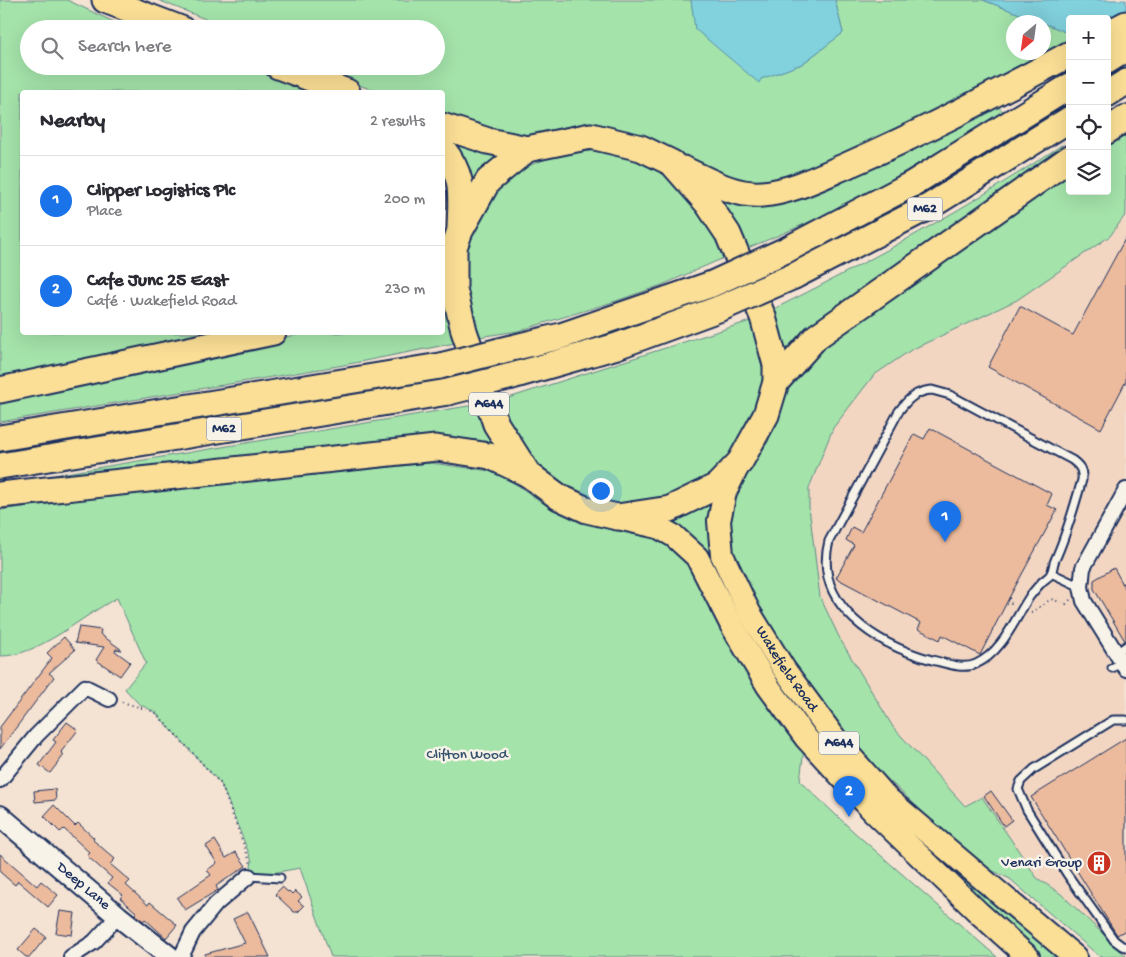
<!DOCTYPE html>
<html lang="en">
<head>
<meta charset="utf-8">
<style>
  :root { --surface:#fff; --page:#f2f2f3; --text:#2b2b33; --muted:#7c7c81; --line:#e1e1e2; --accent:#1a73e8 }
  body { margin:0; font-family:"Gochi Hand",sans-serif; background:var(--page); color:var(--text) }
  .controls { position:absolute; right:15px; top:15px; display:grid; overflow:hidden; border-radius:5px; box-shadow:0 5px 20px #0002 }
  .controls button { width:45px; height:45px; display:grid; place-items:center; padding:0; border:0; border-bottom:1px solid var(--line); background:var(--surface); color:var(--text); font:25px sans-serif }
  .compass { position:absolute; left:1006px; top:15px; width:45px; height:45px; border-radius:50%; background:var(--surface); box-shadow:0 5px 20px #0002; rotate:209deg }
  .you { position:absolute; left:600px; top:490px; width:18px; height:18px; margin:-12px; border:4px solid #fff; border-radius:50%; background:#1a73e8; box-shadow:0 0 0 8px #1a73e833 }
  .badge { display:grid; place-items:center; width:32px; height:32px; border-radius:50%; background:var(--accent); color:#fff; font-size:16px; font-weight:700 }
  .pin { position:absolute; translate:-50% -41px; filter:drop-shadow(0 1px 2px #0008) }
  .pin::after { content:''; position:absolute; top:26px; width:18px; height:15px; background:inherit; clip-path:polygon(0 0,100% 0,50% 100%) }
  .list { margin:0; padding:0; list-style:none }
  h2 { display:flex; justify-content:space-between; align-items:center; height:65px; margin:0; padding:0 20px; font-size:21px }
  h2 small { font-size:16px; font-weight:400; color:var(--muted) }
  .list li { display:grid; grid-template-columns:32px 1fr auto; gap:15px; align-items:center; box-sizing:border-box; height:90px; padding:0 20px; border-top:1px solid var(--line) }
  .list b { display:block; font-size:19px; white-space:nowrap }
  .list p { margin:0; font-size:16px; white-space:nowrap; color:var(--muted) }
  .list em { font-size:16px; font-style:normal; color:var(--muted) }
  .icon { flex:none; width:28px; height:28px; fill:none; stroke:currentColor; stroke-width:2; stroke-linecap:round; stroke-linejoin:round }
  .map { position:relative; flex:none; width:1126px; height:957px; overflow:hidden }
  .search { position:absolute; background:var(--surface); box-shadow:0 5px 20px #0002; left:20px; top:20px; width:425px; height:55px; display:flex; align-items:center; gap:12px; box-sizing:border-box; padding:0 18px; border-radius:28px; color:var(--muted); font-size:19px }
  .panel { position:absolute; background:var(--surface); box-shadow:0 5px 20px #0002; left:20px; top:90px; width:425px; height:245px; border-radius:5px }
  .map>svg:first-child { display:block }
  .built { fill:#f2d6c2 }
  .green { fill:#a4e3aa; stroke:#608984 }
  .water { fill:#82d2de; stroke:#5991ab }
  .building { fill:#ecbb9d; stroke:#1b2f5e }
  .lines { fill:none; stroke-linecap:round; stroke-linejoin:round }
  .lane-casing { stroke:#1b2f5e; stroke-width:11 }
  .street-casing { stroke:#1b2f5e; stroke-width:18 }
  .secondary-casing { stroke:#1b2f5e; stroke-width:24 }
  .primary-casing { stroke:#1b2f5e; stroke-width:26 }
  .highway-casing { stroke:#1b2f5e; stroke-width:29 }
  .path { stroke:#1b2f5e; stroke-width:2; stroke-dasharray:1 4; stroke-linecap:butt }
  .lane { stroke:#f7f3e8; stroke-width:7 }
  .street { stroke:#f7f3e8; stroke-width:14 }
  .secondary { stroke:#f7f3e8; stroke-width:20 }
  .primary { stroke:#fbdf96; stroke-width:22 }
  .highway { stroke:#fbdf96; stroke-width:25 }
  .highway-bridge-casing { stroke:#1b2f5e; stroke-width:29; stroke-linecap:butt }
  .highway-bridge { stroke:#fbdf96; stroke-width:25 }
  .labels { text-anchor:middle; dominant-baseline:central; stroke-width:5; stroke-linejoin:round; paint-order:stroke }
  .shield { fill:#f7f3e8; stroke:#5d6a87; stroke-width:1 }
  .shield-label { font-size:14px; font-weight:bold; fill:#1b2f5e }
  .street-label { font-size:15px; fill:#1b2f5e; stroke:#f7f3e8 }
  .park-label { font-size:15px; fill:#36536d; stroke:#f7f3e8 }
  .poi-label { font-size:15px; fill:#1b2f5e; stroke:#f7f3e8; text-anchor:end }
</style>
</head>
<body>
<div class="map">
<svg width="1126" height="957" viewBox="0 0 1126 957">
  <rect width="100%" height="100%" fill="#f4e2d2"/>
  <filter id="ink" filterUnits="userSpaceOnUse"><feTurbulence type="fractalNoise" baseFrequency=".02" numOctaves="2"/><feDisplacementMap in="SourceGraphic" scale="10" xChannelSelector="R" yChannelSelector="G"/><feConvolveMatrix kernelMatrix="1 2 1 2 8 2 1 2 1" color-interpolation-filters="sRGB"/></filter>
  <g filter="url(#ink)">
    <path class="built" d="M1126 214V956L1061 894 1037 878 982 797 965 806 893 727 839 639 820 597 809 507V488L833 428 873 375 911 350 1017 300 1110 236Z"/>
    <g class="green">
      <path d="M0 0H67L129 29H29V66H259L316 92H22V332L204 333 0 379Z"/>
      <path d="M158 0H691L696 29 760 79 802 64 843 33 835 0H983L1042 22H1014V52H1044V23L1061 30 1070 35V43L1003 80 844 153 824 168 786 176 761 183 736 181 717 174 651 138 590 122 516 137 443 117 442 92H378L308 66H436V29H230Z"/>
      <path d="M996 105 1003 111C956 141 908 171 858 198 821 218 782 234 743 250L710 192 727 199Z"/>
      <path d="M1126 134V214L1110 236 1017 300 911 350 874 375 833 428 809 488V507L820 597 840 639 893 727 965 806 982 797 1037 878 1061 894 1126 956 1100 957 1010 879 987 868 943 831 879 771 828 712 786 651 750 592 732 548 730 524 734 497 752 463 768 442 791 376 809 353 882 299 969 245 1070 174V191H1107V147Z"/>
      <path d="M445 135 503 153 469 186Z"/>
      <path d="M1062 145 1066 151 782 365 770 311C871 261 968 207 1062 145Z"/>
      <path d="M590 151C667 156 692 194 726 257L662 285 616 301 518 331 472 338 466 320 464 258 469 240 497 189 518 172 535 163 552 157 569 152Z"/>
      <path d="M442 274 446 310 455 343 344 365 0 422V398L305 333 442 332Z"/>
      <path d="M750 321C761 347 767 370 760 399 758 408 751 417 747 426 742 436 737 451 729 459 698 490 643 511 600 502 577 497 551 480 535 464 518 448 509 422 499 401Z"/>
      <path d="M480 404 502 453 0 484Z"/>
      <path d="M431 463 498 472 552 509 585 522 646 532 670 545 696 570 804 749 800 781 854 832 997 957H331L300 868 256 876 251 866 252 861 221 784 155 712 139 704 125 689 146 663 117 598C83 615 38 657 0 656V510L141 492Z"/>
      <path d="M713 497 719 565 712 567 666 521Z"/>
      <path d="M723 571 775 669 1060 957H1041L924 850 792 707 716 573Z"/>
    </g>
    <g class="water">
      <path d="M691 0H835L843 33 802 64 761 79 759 83 695 29Z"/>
      <path d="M983 0H1126V71L1107 59V19H1070V35L1061 30Z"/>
    </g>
    <g class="building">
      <path d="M1126 237V381L1101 429 988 367 1020 306 1073 335Z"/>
      <path d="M930 428 1052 494 1047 505 1057 510 1009 598 980 655 942 635 940 640 918 629 921 623 836 578 854 545 846 540 852 527 861 532 914 434 924 439Z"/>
      <path d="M1114 568 1126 590V641H1125L1094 589V580Z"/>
      <path d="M79 627 101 630 100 634 122 650 116 649 115 651 130 662 120 676 96 660 104 647 75 643Z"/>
      <path d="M64 637 75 650 49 673 54 677 0 749V727L52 658 47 653Z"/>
      <path d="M67 722 78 730 61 752 64 755 50 773 39 765 56 742 53 740Z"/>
      <path d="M1126 738V930L1117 935 1031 797Z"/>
      <path d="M55 789 56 800 35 802 34 791Z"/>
      <path d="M991 791 1012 820 1004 826 984 796Z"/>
      <path d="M54 805 75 826 78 823 94 838 93 840 115 859 110 864 130 881 126 885 148 905 150 902 177 925 166 938 145 919 143 921 140 919 135 914 136 912 120 898 123 895 108 883 112 878 87 856 90 853 64 829 60 832 44 816Z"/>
      <path d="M215 840 226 858 236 852 246 866 216 886 218 890 185 910 177 898 211 875 207 870 217 863 206 846Z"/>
      <path d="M0 854 37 886 41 881 58 895 48 907 18 881 15 885 0 872Z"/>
      <path d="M282 887 288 892 289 891 292 894 295 891 302 897 298 901 304 906 298 912H294L275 894Z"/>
      <path d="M60 911 75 913 72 935 56 933Z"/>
      <path d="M248 912 270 957H205V954L245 943 233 919Z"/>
      <path d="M36 929 46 937 30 957H26L18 950Z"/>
    </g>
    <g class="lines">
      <defs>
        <g id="lane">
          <path d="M932 390 950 395 1072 460C1080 466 1083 470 1082 480 1074 507 1067 534 1055 560 1053 564 1053 570 1051 574 1049 577 1045 579 1042 582 1038 586 1034 591 1030 596 1015 618 1003 652 976 664 963 670 945 663 932 660 878 645 812 606 829 541L899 411C908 399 916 391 932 390Z"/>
          <path d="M1051 573 1081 587"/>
          <path d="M1116 653 1126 646"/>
          <path d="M1112 668 1122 662"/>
          <path d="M1126 720H1113L1034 769 1021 781 1018 789 1027 810 1067 874 1114 940 1122 946 1126 947"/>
          <path d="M249 876 280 878"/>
        </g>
        <g id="street">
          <path d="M1126 490 1083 568 1081 587 1084 601 1126 669"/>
          <path d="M0 780 36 736 85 687 109 699"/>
          <path d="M71 957 94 942 118 916"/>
          <path d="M181 957 193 932 216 904 249 876"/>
        </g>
        <g id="secondary">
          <path id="s1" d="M0 816 118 916 170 957"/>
        </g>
        <g id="primary">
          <path id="s2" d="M737 468 725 492 719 521 722 555 749 612 784 669 837 741 888 799 1075 957"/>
          <path d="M618 518 658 527 674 536 697 557 731 624 768 686 806 738 873 811 979 913 1028 957"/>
        </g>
        <g id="highway">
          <path d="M105 0 181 29"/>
          <path d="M1107 34 1126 24"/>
          <path d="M1107 61 1126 49"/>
          <path d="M278 66 347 92"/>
          <path d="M1107 94 1126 82"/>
          <path d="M442 126 488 141 527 149"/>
          <path d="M1107 131 1126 118"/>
          <path d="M591 136 641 148 672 163 708 204 728 234 763 317 776 365V382L766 415 740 462 717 486 670 509 617 517 587 510 559 497 528 474 496 424 464 331 454 289V247L460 231 488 181 527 149Z"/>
          <path d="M442 148C465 177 461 193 460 228"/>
          <path d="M683 169C708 180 733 196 762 194 791 192 822 176 848 165 924 132 997 93 1070 54"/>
          <path d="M786 250 912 184 1070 86"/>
          <path d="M794 276 930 206 1070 119"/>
          <path d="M499 351 561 336 712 284"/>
          <path d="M512 376 617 346 721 308"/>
          <path d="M776 382 816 337 1070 158"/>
          <path d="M0 390 273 332"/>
          <path d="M0 438 440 366"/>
          <path d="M0 466 448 392"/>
          <path d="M0 495 436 448 490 456 528 474"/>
        </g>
      </defs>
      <use href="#lane" class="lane-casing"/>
      <use href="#street" class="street-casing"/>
      <use href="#secondary" class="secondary-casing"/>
      <use href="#primary" class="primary-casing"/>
      <use href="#highway" class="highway-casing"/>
      <g class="path">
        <path d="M1009 598 1012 606"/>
        <path d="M1031 613 1051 599 1066 604 1071 599"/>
        <path d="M122 702 155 712 221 784 251 864"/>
      </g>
      <use href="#lane" class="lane"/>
      <use href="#street" class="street"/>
      <use href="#secondary" class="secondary"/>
      <use href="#primary" class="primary"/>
      <use href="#highway" class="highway"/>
      <defs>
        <g id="highway-bridge">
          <path d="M712 284 786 250"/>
          <path d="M721 308 794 276"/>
          <path d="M440 366 499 351"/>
          <path d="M448 392 512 376"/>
        </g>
      </defs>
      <use href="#highway-bridge" class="highway-bridge-casing"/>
      <use href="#highway-bridge" class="highway-bridge"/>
    </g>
  </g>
  <defs>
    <symbol id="building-disc" viewBox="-11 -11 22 22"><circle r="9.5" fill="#c8321e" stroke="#f7f3e8"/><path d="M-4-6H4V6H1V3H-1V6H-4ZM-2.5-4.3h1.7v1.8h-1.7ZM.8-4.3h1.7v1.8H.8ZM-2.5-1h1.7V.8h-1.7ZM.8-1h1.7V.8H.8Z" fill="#fff"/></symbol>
  </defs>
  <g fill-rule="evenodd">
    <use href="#building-disc" x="1085" y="849" width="28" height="28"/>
  </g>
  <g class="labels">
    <g class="shield">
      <rect x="907.5" y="197.5" width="35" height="23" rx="4"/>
      <rect x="469" y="392.5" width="40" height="23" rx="4"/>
      <rect x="206.5" y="417.5" width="35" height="23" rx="4"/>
      <rect x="819" y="731.5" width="40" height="23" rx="4"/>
    </g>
    <g class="shield-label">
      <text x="925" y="209">M62</text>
      <text x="489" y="404">A644</text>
      <text x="224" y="429">M62</text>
      <text x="839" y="743">A644</text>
    </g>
    <g class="street-label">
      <text stroke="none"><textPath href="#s2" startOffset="222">Wakefield Road</textPath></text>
      <text stroke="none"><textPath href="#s1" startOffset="109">Deep Lane</textPath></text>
    </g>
    <g class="park-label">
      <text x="467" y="755">Clifton Wood</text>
    </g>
    <g class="poi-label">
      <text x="1082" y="863">Venari Group</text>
    </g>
  </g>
</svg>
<div class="controls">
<button>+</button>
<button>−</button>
<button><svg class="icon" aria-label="locate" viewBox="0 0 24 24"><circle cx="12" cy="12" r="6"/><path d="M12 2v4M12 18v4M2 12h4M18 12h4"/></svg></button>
<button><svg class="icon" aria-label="layers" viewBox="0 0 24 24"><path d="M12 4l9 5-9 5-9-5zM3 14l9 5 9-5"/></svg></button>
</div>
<svg class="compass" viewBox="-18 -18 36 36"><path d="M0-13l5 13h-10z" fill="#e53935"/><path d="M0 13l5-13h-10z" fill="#7c7c81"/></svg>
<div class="you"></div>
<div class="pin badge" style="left:945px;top:542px">1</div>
<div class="pin badge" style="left:849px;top:817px">2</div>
<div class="search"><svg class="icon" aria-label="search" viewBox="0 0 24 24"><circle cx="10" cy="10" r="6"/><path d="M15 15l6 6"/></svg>Search here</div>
<section class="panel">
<h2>Nearby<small>2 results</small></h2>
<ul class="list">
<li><span class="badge">1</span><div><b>Clipper Logistics Plc</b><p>Place</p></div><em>200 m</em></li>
<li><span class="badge">2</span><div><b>Cafe Junc 25 East</b><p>Café · Wakefield Road</p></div><em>230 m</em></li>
</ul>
</section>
</div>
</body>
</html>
